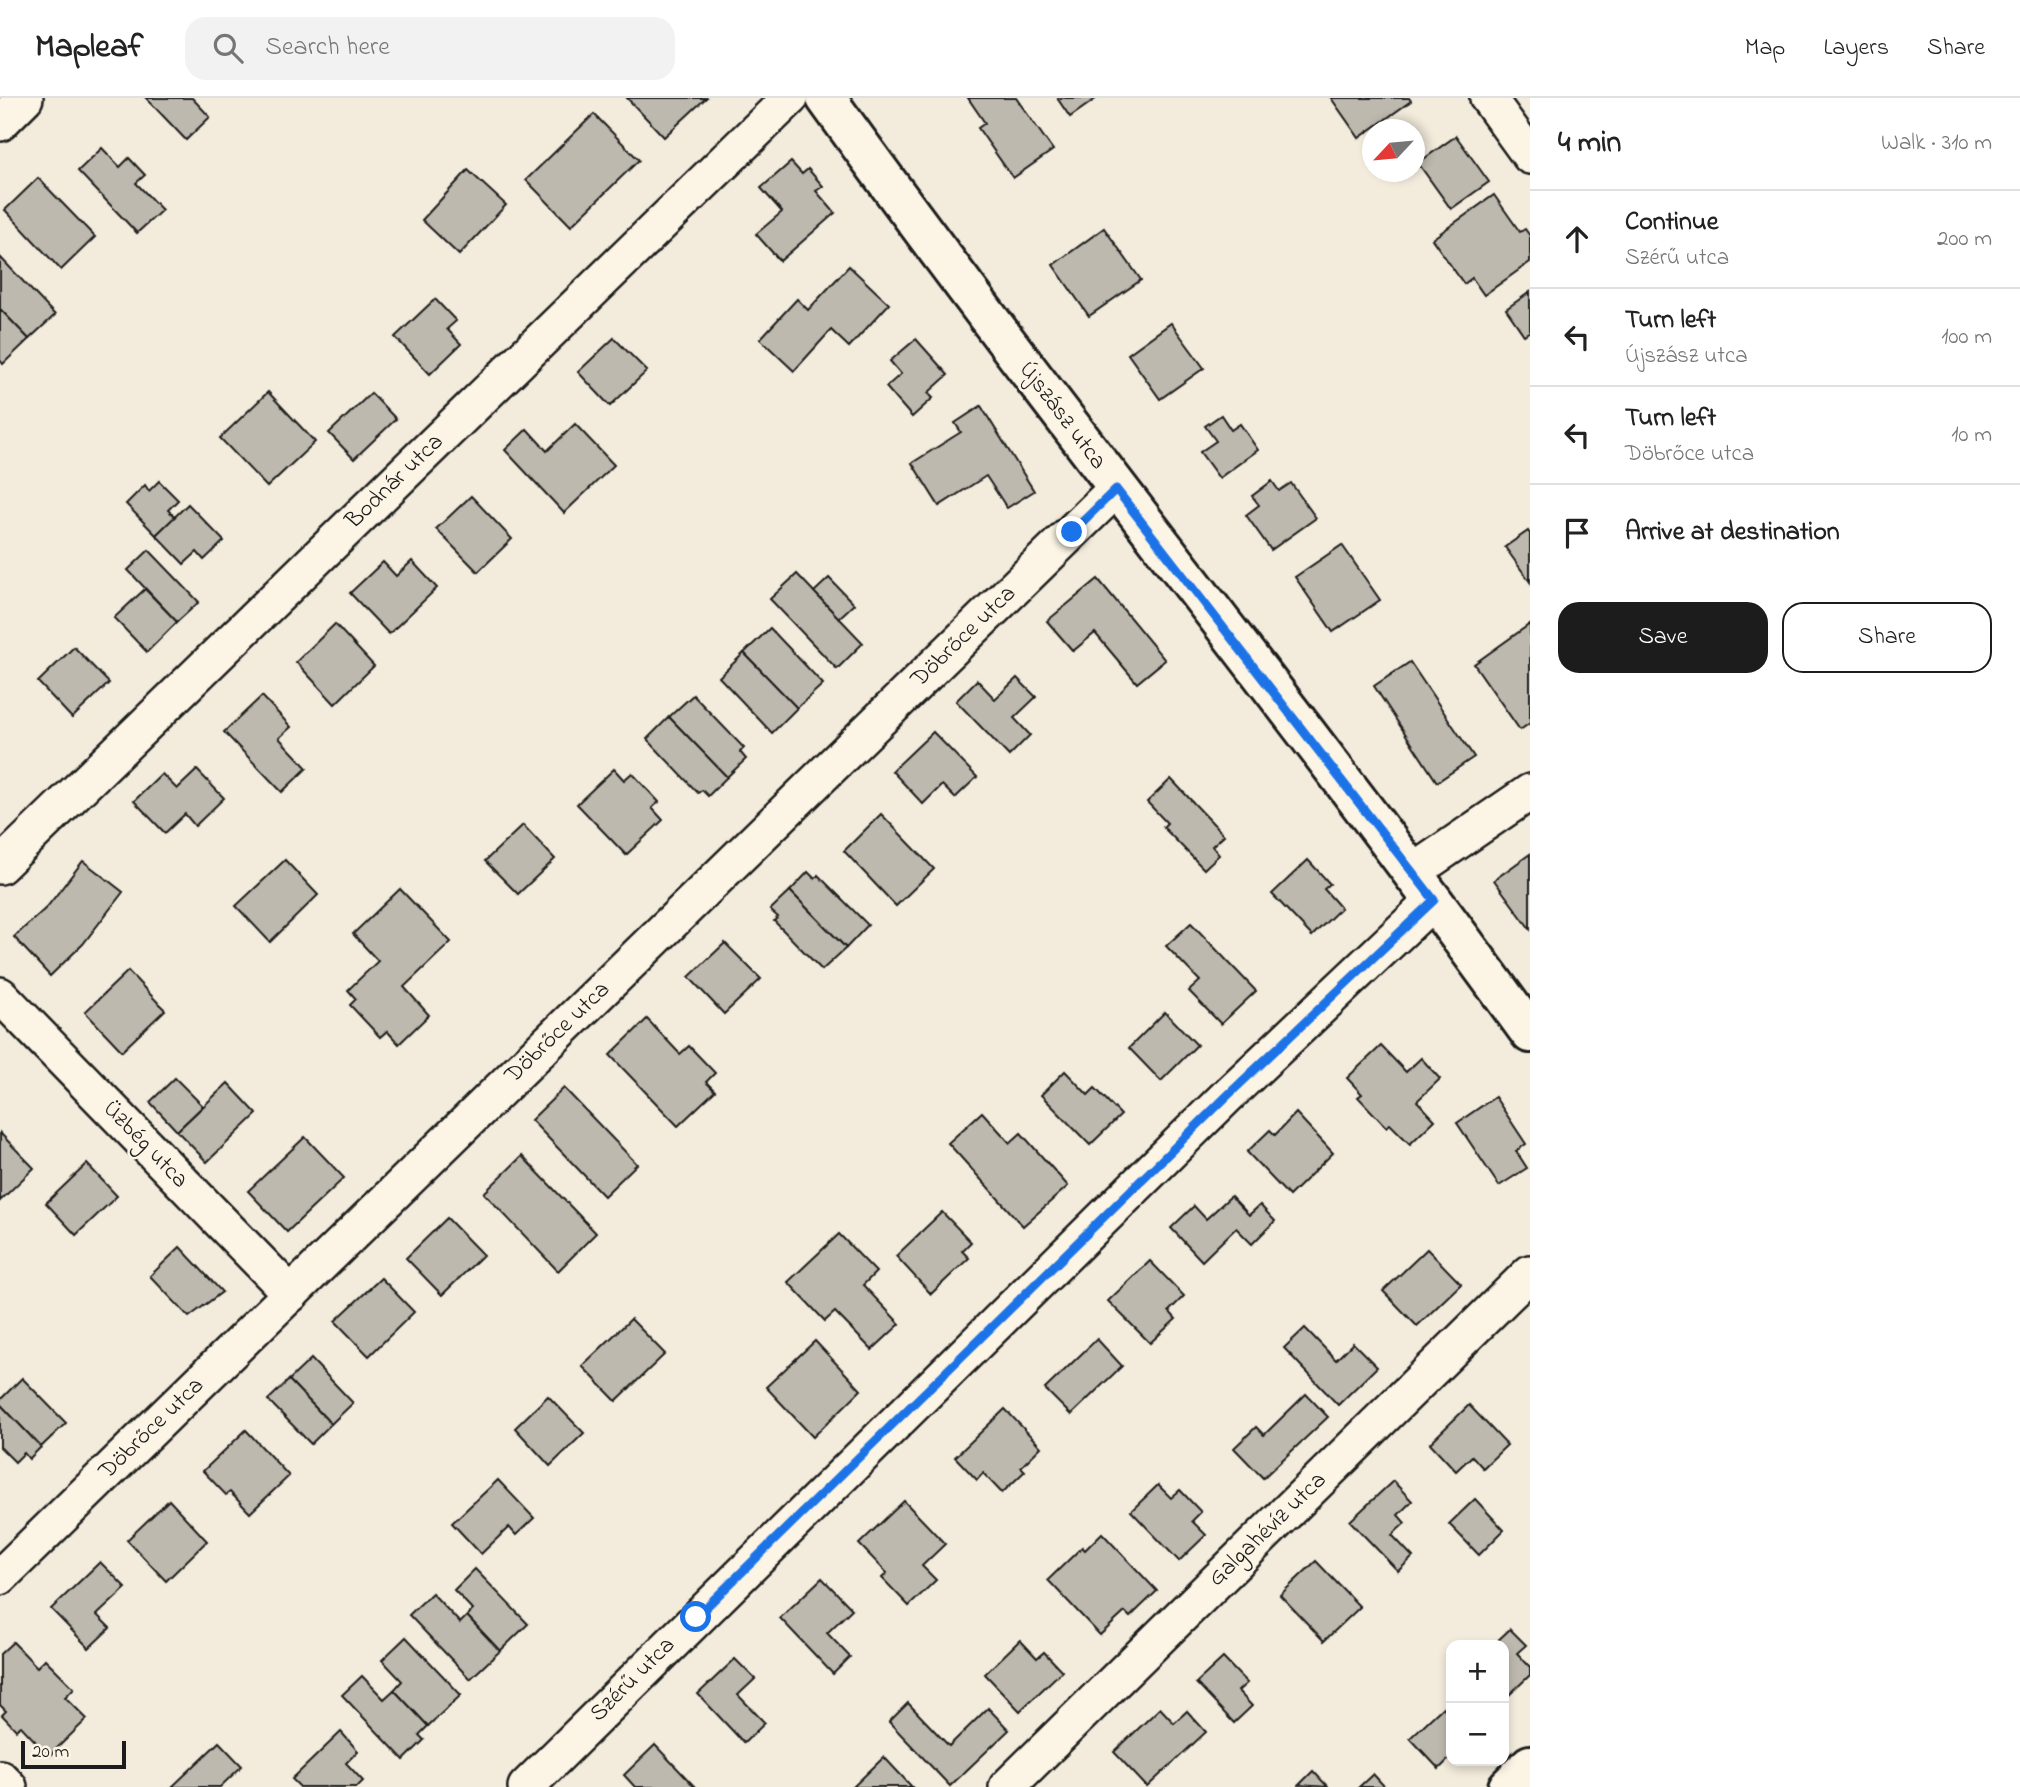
<!DOCTYPE html>
<html lang="en">
<head>
<meta charset="utf-8">
<style>
  :root { --surface:#fff; --page:#f2f2f2; --text:#222; --muted:#767676; --line:#e0e0e0; --accent:#1c1c1c }
  body { margin:0; font-family:"Indie Flower",sans-serif; background:var(--page); color:var(--text) }
  .controls { position:absolute; right:21px; bottom:21px; display:grid; overflow:hidden; border-radius:14px; box-shadow:0 4px 10px #0003 }
  .controls button { width:63px; height:63px; display:grid; place-items:center; padding:0; border:0; border-bottom:2px solid var(--line); background:var(--surface); color:var(--text); font:35px sans-serif }
  .compass { position:absolute; left:1362px; top:21px; width:63px; height:63px; border-radius:50%; background:var(--surface); box-shadow:0 4px 10px #0003; rotate:244deg }
  .scale { position:absolute; left:21px; bottom:18px; width:105px; box-sizing:border-box; padding-left:7px; border:4px solid #1c1c1c; border-top:0; font-size:19px; line-height:24px; white-space:nowrap; color:#1c1c1c; -webkit-text-stroke:5px #fcf5e5; paint-order:stroke }
  .stop { position:absolute; width:21px; height:21px; margin:-16px; border:5px solid #1a73e8; border-radius:50%; background:#fff }
  .stop.end { background:#1a73e8; border-color:#fff; box-shadow:0 2px 7px #0008 }
  .list { margin:0; padding:0; list-style:none }
  h2 { display:flex; justify-content:space-between; align-items:center; height:91px; margin:0; padding:0 28px; font-size:30px }
  h2 small { font-size:23px; font-weight:400; color:var(--muted) }
  .list li { display:grid; grid-template-columns:46px 1fr auto; gap:21px; align-items:center; box-sizing:border-box; height:98px; padding:0 28px; border-top:2px solid var(--line) }
  .list b { display:block; font-size:26px; white-space:nowrap }
  .list p { margin:0; font-size:23px; white-space:nowrap; color:var(--muted) }
  .list em { font-size:23px; font-style:normal; color:var(--muted) }
  .actions { display:flex; gap:14px; padding:21px 28px }
  .actions a { flex:1; padding:16px 0; border:2px solid var(--accent); border-radius:21px; text-align:center; font-size:24px; color:var(--accent) }
  .actions .main { background:var(--accent); color:#fff }
  .icon { flex:none; width:38px; height:38px; fill:none; stroke:currentColor; stroke-width:2; stroke-linecap:round; stroke-linejoin:round }
  .map { position:relative; flex:none; width:1530px; height:1689px; overflow:hidden }
  header { display:flex; align-items:center; gap:42px; box-sizing:border-box; height:98px; padding:0 35px; background:var(--surface); border-bottom:2px solid var(--line) }
  header strong { font-size:33px }
  nav { display:flex; gap:38px; margin-inline-start:auto; font-size:24px }
  .search { width:490px; height:63px; background:var(--page); display:flex; align-items:center; gap:18px; box-sizing:border-box; padding:0 24px; border-radius:21px; color:var(--muted); font-size:26px }
  main { display:flex }
  aside { flex:1; background:var(--surface) }
  .map>svg:first-child { display:block }
  .building { fill:#beb9ae; stroke:#1c1c1c; stroke-width:2 }
  .lines { fill:none; stroke-linecap:round; stroke-linejoin:round }
  .minor-casing { stroke:#1c1c1c; stroke-width:40 }
  .tertiary-casing { stroke:#1c1c1c; stroke-width:44 }
  .minor { stroke:#fcf5e5; stroke-width:35 }
  .tertiary { stroke:#fcf5e5; stroke-width:38 }
  .route { stroke:#1a73e8; stroke-width:9 }
  .labels { text-anchor:middle; dominant-baseline:central; stroke-width:5; stroke-linejoin:round; paint-order:stroke }
  .street-label { font-size:24px; fill:#1c1c1c; stroke:#fcf5e5 }
</style>
</head>
<body>
<header>
<strong>Mapleaf</strong>
<div class="search"><svg class="icon" aria-label="search" viewBox="0 0 24 24"><circle cx="10" cy="10" r="6"/><path d="M15 15l6 6"/></svg>Search here</div>
<nav><a>Map</a><a>Layers</a><a>Share</a></nav>
</header>
<main>
<div class="map">
<svg width="1530" height="1689" viewBox="0 0 1530 1689">
  <rect width="100%" height="100%" fill="#f3ecdd"/>
  <filter id="ink" filterUnits="userSpaceOnUse"><feTurbulence type="fractalNoise" baseFrequency=".0143" numOctaves="2"/><feDisplacementMap in="SourceGraphic" scale="14" xChannelSelector="R" yChannelSelector="G"/><feConvolveMatrix kernelMatrix="1 2 1 2 8 2 1 2 1" color-interpolation-filters="sRGB"/></filter>
  <g filter="url(#ink)">
    <g class="building">
      <path d="M146 0H192L210 19 186 42Z"/>
      <path d="M627 0H706L664 39Z"/>
      <path d="M968 0H1016L1053 52 1013 80 978 30 985 25Z"/>
      <path d="M1057 0H1097L1070 19Z"/>
      <path d="M1331 0H1409L1411 3 1359 40Z"/>
      <path d="M594 16 639 62 571 128 526 82Z"/>
      <path d="M1456 38 1489 84 1451 111 1418 65Z"/>
      <path d="M102 50 120 69 129 60 145 77 136 85 162 112 137 135 78 73Z"/>
      <path d="M791 64 802 76 808 71 823 88 816 93 835 115 780 163 756 136 782 114 761 90Z"/>
      <path d="M468 72 506 107 459 157 422 122Z"/>
      <path d="M38 80 95 139 61 172 5 112Z"/>
      <path d="M1494 97 1520 134 1525 131 1530 138V164L1484 197 1472 180 1464 186 1432 141Z"/>
      <path d="M1104 130 1141 182 1089 218 1053 167Z"/>
      <path d="M0 159 55 217 29 241 0 211Z"/>
      <path d="M849 168 889 206 849 249 831 232 794 273 760 241 797 201 808 212Z"/>
      <path d="M1530 194V233L1524 237 1506 211Z"/>
      <path d="M435 201 456 223 447 231 461 246 430 276 395 239Z"/>
      <path d="M0 211 29 241 3 266 0 262Z"/>
      <path d="M1171 225 1204 270 1160 301 1128 256Z"/>
      <path d="M614 240 647 273 610 308 578 274Z"/>
      <path d="M916 241 948 277 928 295 933 300 912 319 886 289 901 276 890 263Z"/>
      <path d="M268 294 315 344 267 389 220 340Z"/>
      <path d="M371 295 396 321 354 361 329 335Z"/>
      <path d="M981 308 1034 393 1007 410 986 378 939 408 912 365 961 334 955 325Z"/>
      <path d="M1221 317 1231 332 1240 326 1258 352 1219 380 1200 354 1216 343 1205 328Z"/>
      <path d="M575 326 614 367 564 415 505 352 527 331 547 353Z"/>
      <path d="M159 383 178 402 168 412 175 419 156 437 126 406 145 387 149 393Z"/>
      <path d="M1272 383 1279 393 1291 385 1316 420 1271 452 1246 417 1259 407 1252 398Z"/>
      <path d="M471 398 512 441 478 474 436 431Z"/>
      <path d="M188 406 224 443 204 462 197 454 184 466 156 437Z"/>
      <path d="M1528 433 1530 436V484L1505 449Z"/>
      <path d="M1342 447 1380 502 1333 534 1295 479Z"/>
      <path d="M149 452 199 504 177 524 128 472Z"/>
      <path d="M412 463 437 490 389 536 350 495 383 464 396 478Z"/>
      <path d="M797 476 863 545 837 571 770 501Z"/>
      <path d="M829 480 854 506 839 520 814 494Z"/>
      <path d="M1098 481 1165 562 1137 585 1095 535 1073 553 1047 523Z"/>
      <path d="M145 491 177 524 147 554 114 520Z"/>
      <path d="M335 526 374 568 335 606 296 564Z"/>
      <path d="M1530 526V625L1520 632 1474 566Z"/>
      <path d="M770 530 823 586 797 610 744 555Z"/>
      <path d="M74 549 109 585 72 620 38 584Z"/>
      <path d="M744 555 797 610 772 635 719 579Z"/>
      <path d="M1410 564 1474 659 1437 684 1374 588Z"/>
      <path d="M1017 580 1036 599 1014 620 1030 637 1009 658 956 603 977 582 995 601Z"/>
      <path d="M693 597 744 650 740 654 746 661 727 679 669 619Z"/>
      <path d="M262 598 291 629 279 640 307 670 282 694 224 634Z"/>
      <path d="M669 619 727 679 708 698 702 692 698 695 647 641Z"/>
      <path d="M933 634 977 679 955 700 942 687 923 706 892 673Z"/>
      <path d="M614 671 624 682 632 675 659 704 652 710 663 722 626 757 577 706Z"/>
      <path d="M197 672 224 700 195 728 185 716 165 735 134 703 162 676 177 691Z"/>
      <path d="M1171 681 1224 737 1212 748 1219 757 1204 771 1163 729 1167 725 1147 704Z"/>
      <path d="M881 716 934 771 896 808 844 753Z"/>
      <path d="M523 727 555 761 518 796 485 763Z"/>
      <path d="M1530 756V831L1494 782Z"/>
      <path d="M285 762 318 797 270 844 236 808Z"/>
      <path d="M1308 762 1330 786 1324 791 1341 810 1312 838 1272 796Z"/>
      <path d="M83 763 123 794 83 846 50 878 14 839 47 809Z"/>
      <path d="M808 774 815 781 818 777 868 827 846 850 790 793Z"/>
      <path d="M400 791 451 844 404 889 429 917 399 946 387 933 380 939 350 907 356 901 348 892 378 863 353 836Z"/>
      <path d="M790 793 846 850 822 872 774 823 778 819 770 812Z"/>
      <path d="M1191 825 1256 893 1221 926 1189 893 1200 883 1166 848Z"/>
      <path d="M725 845 761 881 724 916 689 879Z"/>
      <path d="M128 873 165 912 122 953 85 914Z"/>
      <path d="M1165 914 1197 947 1161 983 1129 950Z"/>
      <path d="M647 921 680 956 689 948 715 975 706 984 715 993 678 1028 610 957Z"/>
      <path d="M1381 948 1406 974 1421 960 1440 981 1417 1003 1435 1022 1410 1046 1390 1026 1386 1029 1358 999 1362 996 1347 980Z"/>
      <path d="M1065 973 1088 997 1095 990 1121 1017 1090 1047 1041 997Z"/>
      <path d="M175 980 203 1008 177 1033 150 1004Z"/>
      <path d="M228 985 257 1016 207 1064 177 1033Z"/>
      <path d="M564 990 637 1066 604 1098 531 1022Z"/>
      <path d="M1495 999 1526 1046 1516 1053 1527 1070 1499 1088 1457 1025Z"/>
      <path d="M982 1014 1010 1045 1021 1035 1068 1088 1023 1128 948 1045Z"/>
      <path d="M1296 1015 1333 1055 1289 1098 1247 1054 1270 1032 1275 1037Z"/>
      <path d="M0 1035 34 1070 0 1103Z"/>
      <path d="M305 1039 344 1080 287 1134 248 1093Z"/>
      <path d="M522 1058 596 1135 558 1173 484 1095Z"/>
      <path d="M87 1066 117 1098 76 1137 46 1105Z"/>
      <path d="M1231 1098 1249 1117 1260 1107 1275 1123 1252 1146 1236 1130 1202 1163 1171 1130 1194 1108 1206 1121Z"/>
      <path d="M942 1114 971 1144 962 1153 969 1160 931 1196 896 1158Z"/>
      <path d="M447 1120 483 1157 442 1197 406 1160Z"/>
      <path d="M839 1136 876 1174 863 1187 900 1226 872 1252 835 1214 825 1223 788 1184Z"/>
      <path d="M180 1149 222 1194 189 1219 150 1178Z"/>
      <path d="M1427 1151 1461 1186 1417 1228 1383 1193Z"/>
      <path d="M1150 1163 1184 1198 1169 1213 1176 1221 1150 1245 1108 1203Z"/>
      <path d="M381 1180 414 1214 369 1258 335 1223Z"/>
      <path d="M631 1221 665 1256 616 1303 582 1268Z"/>
      <path d="M1305 1230 1336 1262 1353 1245 1377 1269 1338 1307 1284 1250Z"/>
      <path d="M1097 1241 1122 1268 1071 1317 1045 1291Z"/>
      <path d="M815 1243 861 1292 813 1339 766 1289Z"/>
      <path d="M311 1261 353 1305 331 1326 289 1282Z"/>
      <path d="M22 1280 66 1325 41 1349 0 1306V1302Z"/>
      <path d="M289 1282 331 1326 311 1346 268 1302Z"/>
      <path d="M1306 1296 1328 1319 1263 1380 1234 1350 1256 1329 1264 1337Z"/>
      <path d="M548 1298 584 1335 550 1368 515 1330Z"/>
      <path d="M0 1306 41 1349 29 1361 24 1355 15 1364 0 1349Z"/>
      <path d="M1469 1307 1507 1347 1483 1370 1472 1358 1456 1373 1430 1345Z"/>
      <path d="M1005 1311 1041 1349 1021 1369 1025 1373 1002 1395 983 1375 977 1382 955 1359Z"/>
      <path d="M246 1332 289 1378 250 1415 230 1394 226 1397 203 1373Z"/>
      <path d="M498 1382 534 1420 516 1437 509 1429 481 1456 452 1425Z"/>
      <path d="M1393 1383 1412 1403 1398 1417 1405 1425 1392 1437 1413 1459 1398 1473 1350 1423Z"/>
      <path d="M1158 1387 1171 1400 1180 1392 1201 1414 1192 1423 1206 1437 1179 1463 1131 1413Z"/>
      <path d="M1475 1401 1504 1432 1479 1457 1449 1426Z"/>
      <path d="M169 1402 207 1443 166 1483 127 1442Z"/>
      <path d="M904 1403 945 1446 922 1468 936 1482 909 1508 882 1480 887 1475 859 1446Z"/>
      <path d="M1102 1435 1157 1493 1130 1519 1125 1514 1100 1537 1048 1482 1082 1449 1085 1452Z"/>
      <path d="M1316 1463 1360 1509 1324 1543 1280 1497Z"/>
      <path d="M100 1464 126 1490 97 1517 110 1530 89 1550 51 1511Z"/>
      <path d="M475 1471 528 1526 500 1553 467 1518 473 1512 454 1492Z"/>
      <path d="M822 1480 852 1511 827 1535 850 1559 833 1576 780 1520Z"/>
      <path d="M432 1495 460 1525 467 1518 500 1553 470 1581 409 1517Z"/>
      <path d="M1510 1531 1526 1547 1517 1555 1530 1569V1577L1509 1597 1504 1592V1547H1493Z"/>
      <path d="M406 1539 461 1597 428 1628 394 1592 402 1583 382 1562Z"/>
      <path d="M1020 1542 1037 1560 1044 1554 1062 1573 1020 1613 985 1576Z"/>
      <path d="M13 1544 37 1569 45 1561 74 1590 65 1599 87 1621 49 1658 21 1628 16 1632 2 1617 6 1613 0 1607V1556Z"/>
      <path d="M1223 1560 1247 1585 1238 1593 1252 1608 1234 1625 1196 1585Z"/>
      <path d="M735 1561 755 1581 738 1597 765 1625 744 1645 698 1596Z"/>
      <path d="M362 1578 384 1601 394 1592 428 1628 419 1637 424 1642 404 1662 342 1597Z"/>
      <path d="M908 1605 949 1648 988 1610 1009 1632 950 1688 889 1624Z"/>
      <path d="M1443 1609 1451 1618V1659L1439 1671 1410 1640Z"/>
      <path d="M1160 1610 1174 1625 1187 1613 1206 1634 1147 1689 1114 1654Z"/>
      <path d="M341 1634 358 1653 346 1665 363 1683 357 1689H300L292 1681Z"/>
      <path d="M219 1644 242 1668 220 1689H172Z"/>
      <path d="M655 1647 695 1689H635L624 1677Z"/>
      <path d="M884 1659 912 1689H853Z"/>
      <path d="M1313 1673 1328 1689 1299 1687Z"/>
      <path d="M1373 1676 1385 1689H1359Z"/>
    </g>
    <g class="lines">
      <defs>
        <g id="minor">
          <path d="M1488 0 1530 58"/>
          <path d="M0 25 25 0"/>
          <path d="M0 768 790 0"/>
          <path d="M1413 774 1530 694"/>
          <path d="M0 897 291 1196"/>
          <path d="M0 1479 1116 391"/>
          <path d="M0 1680 9 1689"/>
          <path d="M526 1689 1227 998 1434 802"/>
          <path d="M1007 1689 1530 1175"/>
        </g>
        <g id="tertiary">
          <path d="M826 0C1054 317 1302 619 1530 935"/>
          <path d="M1508 1689 1530 1667"/>
        </g>
      </defs>
      <use href="#minor" class="minor-casing"/>
      <use href="#tertiary" class="tertiary-casing"/>
      <use href="#minor" class="minor"/>
      <use href="#tertiary" class="tertiary"/>
    </g>
  </g>
  <g class="lines" filter="url(#ink)">
    <path class="route" d="M696 1519 1227 998 1434 802 1116 391 1072 434"/>
  </g>
  <g class="labels">
    <g class="street-label">
      <text transform="translate(1062 318) rotate(53)">Újszász utca</text>
      <text transform="translate(395 384) rotate(-44)">Bodnár utca</text>
      <text transform="translate(964 539) rotate(-44)">Döbrőce utca</text>
      <text transform="translate(558 935) rotate(-44)">Döbrőce utca</text>
      <text transform="translate(145 1047) rotate(46)">Üzbég utca</text>
      <text transform="translate(152 1331) rotate(-44)">Döbrőce utca</text>
      <text transform="translate(1268 1432) rotate(-44)">Galgahévíz utca</text>
      <text transform="translate(633 1582) rotate(-45)">Szérű utca</text>
    </g>
  </g>
</svg>
<div class="controls">
<button>+</button>
<button>−</button>
</div>
<svg class="compass" viewBox="-18 -18 36 36"><path d="M0-13l5 13h-10z" fill="#e53935"/><path d="M0 13l5-13h-10z" fill="#767676"/></svg>
<div class="scale">20 m</div>
<div class="stop" style="left:696px;top:1519px"></div>
<div class="stop end" style="left:1072px;top:434px"></div>
</div>
<aside>
<h2>4 min<small>Walk · 310 m</small></h2>
<ul class="list">
<li><svg class="icon" aria-label="ahead" viewBox="0 0 24 24"><path d="M12 20V5M6 11l6-6 6 6"/></svg><div><b>Continue</b><p>Szérű utca</p></div><em>200 m</em></li>
<li><svg class="icon" aria-label="left" viewBox="0 0 24 24"><path d="M17 20v-9H6M10 6l-5 5 5 5"/></svg><div><b>Turn left</b><p>Újszász utca</p></div><em>100 m</em></li>
<li><svg class="icon" aria-label="left" viewBox="0 0 24 24"><path d="M17 20v-9H6M10 6l-5 5 5 5"/></svg><div><b>Turn left</b><p>Döbrőce utca</p></div><em>10 m</em></li>
<li><svg class="icon" aria-label="arrive" viewBox="0 0 24 24"><path d="M6 21V4h12l-3 4 3 4H6"/></svg><div><b>Arrive at destination</b></div></li>
</ul>
<div class="actions"><a class="main">Save</a><a>Share</a></div>
</aside>
</main>
</body>
</html>
